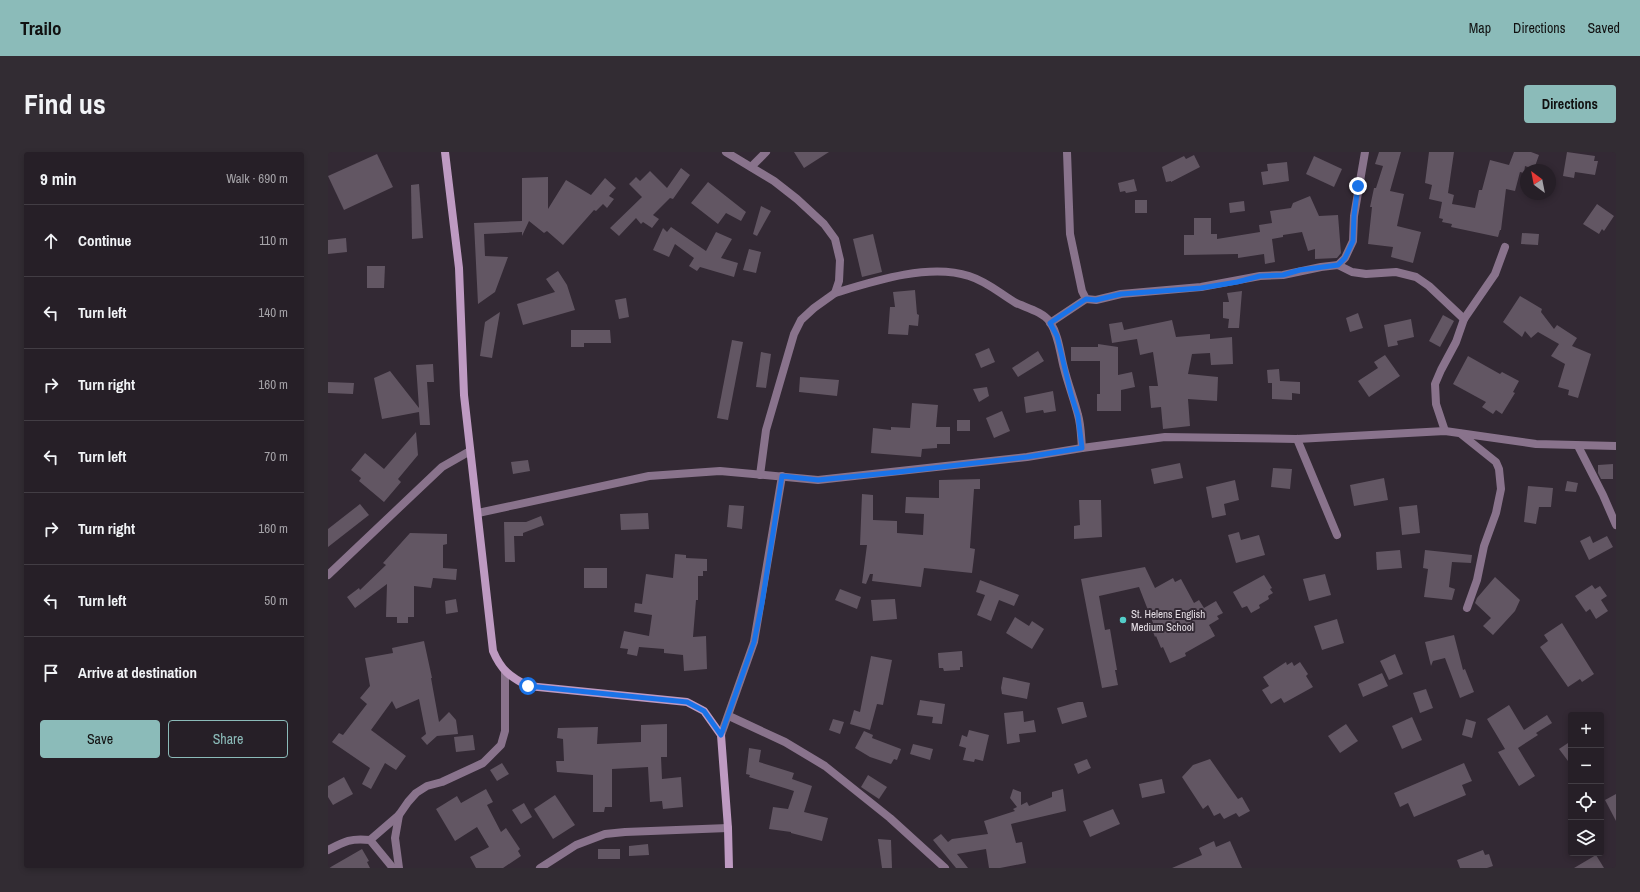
<!DOCTYPE html>
<html lang="en">
<head>
<meta charset="utf-8">
<style>
  :root { --surface:#261f27; --page:#322c33; --text:#f1f3f6; --muted:#a4a2a7; --line:#423d44; --accent:#8bbbb9 }
  body { margin:0; font-family:"Archivo Narrow",sans-serif; background:var(--page); color:var(--text) }
  .controls { position:absolute; right:12px; bottom:12px; display:grid; overflow:hidden; border-radius:4px; box-shadow:0 2px 6px #0003 }
  .controls button { width:36px; height:36px; display:grid; place-items:center; padding:0; border:0; border-bottom:1px solid var(--line); background:var(--surface); color:var(--text); font:20px sans-serif }
  .compass { position:absolute; left:1192px; top:12px; width:36px; height:36px; border-radius:50%; background:var(--surface); box-shadow:0 2px 6px #0003; rotate:328deg }
  .stop { position:absolute; width:12px; height:12px; margin:-9px; border:3px solid #1a73e8; border-radius:50%; background:#fff }
  .stop.end { background:#1a73e8; border-color:#fff; box-shadow:0 1px 4px #0008 }
  .list { margin:0; padding:0; list-style:none }
  h2 { display:flex; justify-content:space-between; align-items:center; height:52px; margin:0; padding:0 16px; font-size:17px }
  h2 small { font-size:13px; font-weight:400; color:var(--muted) }
  .list li { display:grid; grid-template-columns:26px 1fr auto; gap:12px; align-items:center; box-sizing:border-box; height:72px; padding:0 16px; border-top:1px solid var(--line) }
  .list b { display:block; font-size:15px; white-space:nowrap }
  .list em { font-size:13px; font-style:normal; color:var(--muted) }
  .actions { display:flex; gap:8px; padding:12px 16px }
  .actions a { flex:1; padding:9px 0; border:1px solid var(--accent); border-radius:4px; text-align:center; font-size:14px; color:var(--accent) }
  .actions .main { background:var(--accent); color:#111 }
  .icon { flex:none; width:22px; height:22px; fill:none; stroke:currentColor; stroke-width:2; stroke-linecap:round; stroke-linejoin:round }
  .map { position:relative; flex:none; width:1288px; height:716px; overflow:hidden; border-radius:4px }
  header { display:flex; align-items:center; gap:24px; box-sizing:border-box; height:56px; padding:0 20px; background:var(--accent); color:#111 }
  header strong { font-size:19px }
  nav { display:flex; gap:22px; margin-inline-start:auto; font-size:14px }
  .intro { display:flex; align-items:center; justify-content:space-between; box-sizing:border-box; height:96px; padding:0 24px }
  h1 { margin:0; font-size:28px }
  .button { padding:10px 18px; border-radius:4px; background:var(--accent); color:#111; font-size:14px; font-weight:700 }
  main { display:flex; gap:24px; padding:0 24px }
  aside { flex:1; background:var(--surface); border-radius:4px; box-shadow:0 2px 6px #0003 }
  .map>svg:first-child { display:block }
  .building { fill:#625663 }
  .lines { fill:none; stroke-linecap:round; stroke-linejoin:round }
  .street { stroke:#89738c; stroke-width:8 }
  .secondary { stroke:#be9ac2; stroke-width:8 }
  .route { stroke:#1a73e8; stroke-width:5 }
  .poi-dot { fill:#53cdc9; stroke:#332934; stroke-width:1.5 }
  .labels { text-anchor:middle; dominant-baseline:central; stroke-width:4; stroke-linejoin:round; paint-order:stroke }
  .poi-label { font-size:11px; fill:#e3dce3; stroke:#332934; text-anchor:start }
</style>
</head>
<body>
<header>
<strong>Trailo</strong>
<nav><a>Map</a><a>Directions</a><a>Saved</a></nav>
</header>
<div class="intro"><h1>Find us</h1><a class="button">Directions</a></div>
<main>
<aside>
<h2>9 min<small>Walk · 690 m</small></h2>
<ul class="list">
<li><svg class="icon" aria-label="ahead" viewBox="0 0 24 24"><path d="M12 20V5M6 11l6-6 6 6"/></svg><div><b>Continue</b></div><em>110 m</em></li>
<li><svg class="icon" aria-label="left" viewBox="0 0 24 24"><path d="M17 20v-9H6M10 6l-5 5 5 5"/></svg><div><b>Turn left</b></div><em>140 m</em></li>
<li><svg class="icon" aria-label="right" viewBox="0 0 24 24"><path d="M7 20v-9h11M14 6l5 5-5 5"/></svg><div><b>Turn right</b></div><em>160 m</em></li>
<li><svg class="icon" aria-label="left" viewBox="0 0 24 24"><path d="M17 20v-9H6M10 6l-5 5 5 5"/></svg><div><b>Turn left</b></div><em>70 m</em></li>
<li><svg class="icon" aria-label="right" viewBox="0 0 24 24"><path d="M7 20v-9h11M14 6l5 5-5 5"/></svg><div><b>Turn right</b></div><em>160 m</em></li>
<li><svg class="icon" aria-label="left" viewBox="0 0 24 24"><path d="M17 20v-9H6M10 6l-5 5 5 5"/></svg><div><b>Turn left</b></div><em>50 m</em></li>
<li><svg class="icon" aria-label="arrive" viewBox="0 0 24 24"><path d="M6 21V4h12l-3 4 3 4H6"/></svg><div><b>Arrive at destination</b></div></li>
</ul>
<div class="actions"><a class="main">Save</a><a>Share</a></div>
</aside>
<div class="map">
<svg width="1288" height="716" viewBox="0 0 1288 716">
  <rect width="100%" height="100%" fill="#332934"/>
  <g class="building">
    <path d="M466 0H501L476 16Z"/>
    <path d="M1051 0H1073L1062 39 1076 42 1069 74 1093 80 1085 111 1063 105 1065 95 1040 92 1044 55H1042L1046 36H1048L1055 14 1047 12Z"/>
    <path d="M1101 0H1126L1120 41 1126 43 1124 52 1147 56 1151 38H1154L1162 8 1181 13 1186 0H1203L1211 3 1206 17 1197 14 1196 21 1192 20 1187 39 1178 37 1173 78H1172L1170 85 1123 75 1124 72 1114 70 1115 67 1111 66 1114 50 1101 47 1104 33 1097 31Z"/>
    <path d="M1239 0 1267 4 1266 9H1270L1267 23 1247 20 1246 26 1235 24Z"/>
    <path d="M49 2 65 35 16 58 0 24Z"/>
    <path d="M866 3 872 15 843 30V29L838 30 834 15 856 4 858 7Z"/>
    <path d="M986 4 1014 17 1006 35 978 22Z"/>
    <path d="M959 10 961 29 935 33 933 20 940 19 939 12Z"/>
    <path d="M353 16 362 23 345 47 342 46 325 63 331 67 324 76 315 70 313 72 308 66 291 84 282 76 314 45 301 32 308 25 312 29 322 19 339 36Z"/>
    <path d="M220 25V57L238 28 263 43 277 26 288 36 281 44 286 47 279 56 275 52 268 59 266 58 235 93 219 79 216 81 201 69 194 84V80L156 82 157 104 180 105 167 140 150 152 146 71 194 69V26Z"/>
    <path d="M806 27 809 39 798 41 797 39 792 40 790 31Z"/>
    <path d="M380 30 418 60 413 69 398 61 390 72 363 51Z"/>
    <path d="M91 32 95 86 84 87 83 33Z"/>
    <path d="M982 44 991 64 1010 63 1013 101 1009 106 987 107V97L980 99 974 80 955 83V85L944 87 947 110 937 112 936 102 910 106V102L856 103V83H866V66H883V82H889V87L932 80 931 73 944 71 942 59 963 56 965 51Z"/>
    <rect x="807" y="48" width="12" height="13"/>
    <path d="M916 49 917 59 902 61 901 51Z"/>
    <path d="M1269 52 1286 64 1276 79 1274 77 1271 82 1255 72Z"/>
    <path d="M433 54 443 59 429 84 425 82Z"/>
    <path d="M343 75 378 99 388 80 404 87 393 106 410 111 406 125 372 115 369 119 361 114 366 106 347 92 341 105 325 98 335 76 339 80Z"/>
    <path d="M1194 81 1211 82 1210 93 1193 92Z"/>
    <path d="M545 82 554 120 534 125 525 87Z"/>
    <path d="M18 86 19 100 0 102V88Z"/>
    <path d="M421 97 433 100 428 121 415 118Z"/>
    <path d="M39 114H57L56 136H39Z"/>
    <path d="M230 119 239 133 247 158 195 173 189 152 227 140 218 127Z"/>
    <path d="M587 138 589 162 591 163 590 174 581 173 580 183 560 182 562 155H567L565 140Z"/>
    <path d="M914 139 911 176H900L901 167 895 166V150H901L899 141Z"/>
    <path d="M1192 144 1214 157 1213 160 1226 177 1229 173 1249 186 1244 194 1263 202 1250 246 1240 243 1241 238 1230 235 1237 212 1223 204 1231 192 1210 180 1203 186 1197 179 1194 185 1175 170Z"/>
    <path d="M298 146 301 165 291 167 287 148Z"/>
    <path d="M172 160 164 206 152 204 157 170Z"/>
    <path d="M1030 161 1035 176 1022 180 1018 166Z"/>
    <path d="M1115 163 1126 169 1112 195 1101 189Z"/>
    <path d="M1083 167 1086 185 1069 189 1070 193 1060 195 1056 173Z"/>
    <path d="M844 168 848 185 882 182V187L904 185 905 212 883 213 882 201 864 202 860 222 890 225 889 249 860 247 862 274 835 277 833 255 823 256 821 234H830L825 200 812 203 809 187 784 191 781 172 794 170 796 178Z"/>
    <path d="M243 178H282L283 191H256V195H243Z"/>
    <path d="M404 188 415 190 400 268 389 266Z"/>
    <path d="M770 192 790 195V223L804 220 807 235 793 238V259H769V242H772V209H743V195H770Z"/>
    <path d="M661 196 667 210 653 216 647 202Z"/>
    <path d="M710 199 716 209 690 225 684 216Z"/>
    <path d="M433 200 443 202 438 236 428 235Z"/>
    <path d="M1057 203 1072 224 1041 245 1030 229 1050 216 1046 210Z"/>
    <path d="M1140 204 1172 222 1174 220 1191 229 1185 240 1187 241 1174 262 1168 258 1165 262 1154 255 1158 250 1125 232Z"/>
    <path d="M105 212 106 230H99L102 273H92L91 260 54 267 46 226 62 219 91 256 88 213Z"/>
    <path d="M951 217 952 229 972 230V242L964 241V248L944 247V231H940L939 218Z"/>
    <path d="M472 225 511 228 509 244 471 240Z"/>
    <path d="M0 230 26 231 25 242 0 241Z"/>
    <path d="M659 235 661 244 651 250 645 237Z"/>
    <path d="M725 239 728 259 716 261 715 258 698 261 696 245Z"/>
    <path d="M584 251 610 253 608 275H622V292H609V296L594 297 593 305 543 301 545 276 563 278V275L582 276Z"/>
    <path d="M674 259 682 279 666 286 658 266Z"/>
    <rect x="629" y="268" width="13" height="11"/>
    <path d="M88 280 90 303 70 327 73 330 56 350 31 329 33 326 23 318 37 301 56 317Z"/>
    <path d="M200 308 202 319 185 322 183 310Z"/>
    <path d="M852 311 855 326 826 332 823 317Z"/>
    <path d="M1285 312V327H1273L1270 321V313Z"/>
    <path d="M945 316 964 317 962 337 943 335Z"/>
    <path d="M1056 326 1060 348 1026 354 1022 333Z"/>
    <path d="M652 327V337H646L642 396 647 397 644 421 596 416 593 435 544 429 545 422H542L538 432 534 431 539 393H532L534 342 545 343V368L569 369V381L595 383 596 362 577 361 578 345 611 346V328Z"/>
    <path d="M907 328 911 348 896 352 898 363 884 366 878 335Z"/>
    <path d="M1239 329 1250 331 1248 340 1237 339Z"/>
    <path d="M1200 334 1225 336 1223 355H1211L1208 372 1196 370Z"/>
    <path d="M751 348H773L774 385 746 387V374L752 373Z"/>
    <path d="M32 352 41 363 0 395V377Z"/>
    <path d="M401 353 416 354 414 377 399 375Z"/>
    <path d="M1089 353 1092 381 1074 383 1071 355Z"/>
    <path d="M320 361 321 377 293 378 292 362Z"/>
    <path d="M213 364 216 373 195 381V384H186L187 410H177L176 370H198Z"/>
    <path d="M911 380 913 388 931 383 937 403 908 411 900 383Z"/>
    <path d="M82 381 119 382V392L115 393V416L129 417 128 428 105 426 103 436 86 434V465H80V471H69V465H58L59 432 27 456 19 445 31 436 32 438 58 413 55 411Z"/>
    <path d="M1262 384 1265 391 1279 384 1285 395 1261 408 1252 389Z"/>
    <path d="M1072 398 1074 416 1049 418 1048 400Z"/>
    <path d="M1097 398 1144 403 1143 411 1124 410 1121 435 1127 437 1124 448 1096 445 1100 417 1095 416Z"/>
    <path d="M347 402 358 403V406L379 407V419H375V424H370V448H368L365 485 378 484 379 517 356 519 355 503 336 501V497L311 495 309 504 299 502 300 497 292 496 296 479 321 484 324 463 306 460 307 451 314 452 318 422 345 426Z"/>
    <path d="M817 415 827 436 845 426 847 430 853 427 866 451 871 448 876 456 888 449 895 461 889 464 891 467 881 473 887 484 857 501 858 504 842 511 835 495 833 496 828 484 827 485 822 472 825 471 811 435 771 444 777 478 782 477 789 518H787L790 533 774 536 753 427Z"/>
    <rect x="256" y="416" width="23" height="20"/>
    <path d="M997 422 1003 443 981 449 975 427Z"/>
    <path d="M936 423 944 436 942 437 945 441 940 444 941 447 931 453 932 456 923 461 919 454 914 456 905 440Z"/>
    <path d="M1167 425 1192 448 1187 459 1165 483 1155 474 1163 466 1147 451 1149 446Z"/>
    <path d="M652 428 691 443 686 454 671 448 663 469 649 463 657 443 648 440Z"/>
    <path d="M1264 433 1267 437 1272 434 1279 444 1273 448 1280 459 1268 467 1262 457 1258 460 1247 444Z"/>
    <path d="M512 437 533 445 529 457 507 448Z"/>
    <path d="M128 447 130 460 118 462 117 449Z"/>
    <path d="M567 447 569 467 545 469 543 448Z"/>
    <path d="M687 465 701 474 704 469 716 477 704 497 678 481Z"/>
    <path d="M1009 467 1016 491 994 498 986 474Z"/>
    <path d="M1234 471 1266 522 1254 530 1252 527 1240 535 1212 495 1220 489 1216 483Z"/>
    <path d="M1126 483 1135 518 1137 517 1146 540 1132 546 1117 506 1105 509 1103 514 1097 490Z"/>
    <path d="M96 489 104 526H103L111 570 121 560 128 568 130 582 109 584 99 593 93 586 98 582 91 547 68 557 64 549 43 578 78 604 68 618 57 611 43 637 34 632 42 616 4 590 11 581 15 583 39 552 32 546 42 534 37 506 65 501 64 496Z"/>
    <path d="M634 499 635 515H632V518L616 519 615 516H611L610 501Z"/>
    <path d="M1067 502 1075 522 1061 528 1052 509Z"/>
    <path d="M543 504 564 508 555 553 549 552 542 578 522 572 526 558 532 560Z"/>
    <path d="M958 510 959 513 964 510 966 514 972 510 980 522 978 524 985 535 956 551 953 546 943 552 934 538 941 534 935 525Z"/>
    <path d="M1054 521 1060 534 1035 545 1030 532Z"/>
    <path d="M675 525 702 531 699 547 674 542 673 536Z"/>
    <path d="M1098 537 1105 556 1092 561 1085 541Z"/>
    <path d="M592 548 617 552 614 572 604 571 605 565 589 563Z"/>
    <path d="M750 550H755L759 565 734 572 729 556Z"/>
    <path d="M1181 553 1196 578 1219 563 1224 571 1208 581 1210 583 1190 596 1207 624 1191 634 1170 600 1177 597 1159 567Z"/>
    <path d="M695 559 696 570 706 568 708 580 691 582 692 590 679 592 676 561Z"/>
    <path d="M1084 565 1094 588 1074 597 1064 574Z"/>
    <path d="M505 567 516 570 512 582 501 578Z"/>
    <path d="M1138 567 1148 570 1144 586 1134 583Z"/>
    <path d="M339 572V605H333L334 627 353 625 355 655 335 657 334 649 322 650 320 615 284 617V655H277L276 660H265V623L229 620 228 609H236L235 587 229 586 230 576 270 575 269 592 313 590V573Z"/>
    <path d="M1018 572 1030 589 1012 601 1000 584Z"/>
    <path d="M641 578 661 583 655 609 647 607 646 610 635 608 638 596 631 594 634 583 639 585Z"/>
    <path d="M536 579 545 583 544 586 573 597 569 608 566 607 563 612 542 605 527 596Z"/>
    <path d="M145 583 147 598 128 600 126 585Z"/>
    <path d="M1243 589V613L1231 597Z"/>
    <path d="M585 592 605 597 602 608 582 602Z"/>
    <path d="M421 596 433 598 431 610 466 621 464 627 484 634 476 660 500 666 494 689 463 681V680L441 677 445 655 460 657 466 639 421 625 422 623 418 622Z"/>
    <path d="M759 607 763 616 750 622 746 612Z"/>
    <path d="M882 607 910 647 914 645 922 659 911 665 908 661 896 667 892 661 886 664 880 653 875 657 854 625 865 613Z"/>
    <path d="M174 611 181 622 169 629 162 618Z"/>
    <path d="M1136 611 1144 629 1134 633 1138 643 1086 665 1080 651 1072 655 1066 641Z"/>
    <path d="M540 623 559 635 551 647 533 635Z"/>
    <path d="M16 625 25 642 5 653 0 645V634Z"/>
    <path d="M834 627 837 641 814 646 811 632Z"/>
    <path d="M158 637 165 650 159 653 173 680 178 676 192 697 190 699 193 704 175 716H148L142 705 161 695 149 675 127 689 108 657 129 644 133 651Z"/>
    <path d="M685 637 693 640V653L699 650 701 654 724 645V640L735 637 738 659 683 672 688 691 694 690 698 711 672 716H661L658 697 629 702 640 716H628L605 688 613 682 620 690 624 687 660 682 656 669 687 659 685 657 689 655 682 646Z"/>
    <path d="M1288 642V669L1277 648Z"/>
    <path d="M227 643 247 673 225 687 206 657Z"/>
    <path d="M196 651 204 665 193 672 184 658Z"/>
    <path d="M785 657 792 672 762 685 755 669Z"/>
    <path d="M550 687 563 688 564 716H554Z"/>
    <path d="M886 689 888 695 902 689 914 716H844L874 703 871 696Z"/>
    <path d="M320 692 321 703 301 704V694Z"/>
    <path d="M34 697 41 709 39 710 42 716H1Z"/>
    <rect x="270" y="697" width="22" height="10"/>
    <path d="M1155 698 1157 703 1161 702 1165 714 1159 716H1132L1129 708Z"/>
    <path d="M1268 703 1276 716H1246Z"/>
  </g>
  <g class="lines">
    <g class="street">
      <path d="M398 0 446 29 469 47 496 72 507 87 512 108 511 129 507 141 486 156 473 168 466 182 438 278 432 323"/>
      <path d="M739 0 742 82 754 139 758 147 768 148 793 142 873 135 932 124 955 123 993 115 1010 113 1024 120 1038 122 1068 120 1088 125 1101 134 1136 167"/>
      <path d="M423 15 438 0"/>
      <path d="M1010 113 1017 106 1025 89 1026 64 1037 0"/>
      <path d="M507 141C546 129 601 111 641 124 660 130 671 141 688 151 699 156 715 160 722 170 731 184 732 201 736 216 740 232 746 247 750 263 753 273 753 285 754 296"/>
      <path d="M722 171 758 147"/>
      <path d="M1117 279 1108 252 1107 232 1113 218 1128 190 1136 167 1167 122 1177 95"/>
      <path d="M1133 282 1168 310 1171 317 1173 337 1168 361 1156 394 1149 428 1139 456"/>
      <path d="M969 287 1009 383"/>
      <path d="M1250 294 1275 343 1288 373"/>
      <path d="M150 361 321 324 392 319 490 328 699 305 754 296 837 285 969 287 1117 279 1208 292 1288 294"/>
      <path d="M0 423 114 315 142 299"/>
      <path d="M401 564 457 590 497 614 562 666 617 716"/>
      <path d="M393 583 426 490 454 324"/>
      <path d="M42 688 71 663 80 650 88 641 99 634 114 630 155 611 173 593 177 579V520"/>
      <path d="M0 698C17 689 23 686 42 688L65 716"/>
      <path d="M71 716 67 686 71 663"/>
      <path d="M212 716 248 693 277 682 297 680 400 676"/>
    </g>
    <path class="secondary" d="M117 0 131 116 136 243 165 499C173 518 182 525 200 534L359 550 376 559 393 583 400 676 401 716"/>
  </g>
  <g class="lines">
    <path class="route" d="M200 534 359 550 376 559 393 583 426 490 434 451 454 324 490 328 570 320 699 305 754 296 750 264 743 242 729 184 722 171 758 147 768 148 793 142 873 136 909 130 932 124 955 123 972 118 1010 113 1017 106 1025 89 1026 64 1030 34"/>
  </g>
  <circle class="poi-dot" cx="795" cy="468" r="4"/>
  <g class="labels">
    <g class="poi-label">
      <text x="803" y="462">St. Helens English<tspan x="803" dy="13">Medium School</tspan></text>
    </g>
  </g>
</svg>
<div class="controls">
<button>+</button>
<button>−</button>
<button><svg class="icon" aria-label="locate" viewBox="0 0 24 24"><circle cx="12" cy="12" r="6"/><path d="M12 2v4M12 18v4M2 12h4M18 12h4"/></svg></button>
<button><svg class="icon" aria-label="layers" viewBox="0 0 24 24"><path d="M12 4l9 5-9 5-9-5zM3 14l9 5 9-5"/></svg></button>
</div>
<svg class="compass" viewBox="-18 -18 36 36"><path d="M0-13l5 13h-10z" fill="#e53935"/><path d="M0 13l5-13h-10z" fill="#a4a2a7"/></svg>
<div class="stop" style="left:200px;top:534px"></div>
<div class="stop end" style="left:1030px;top:34px"></div>
</div>
</main>
</body>
</html>
